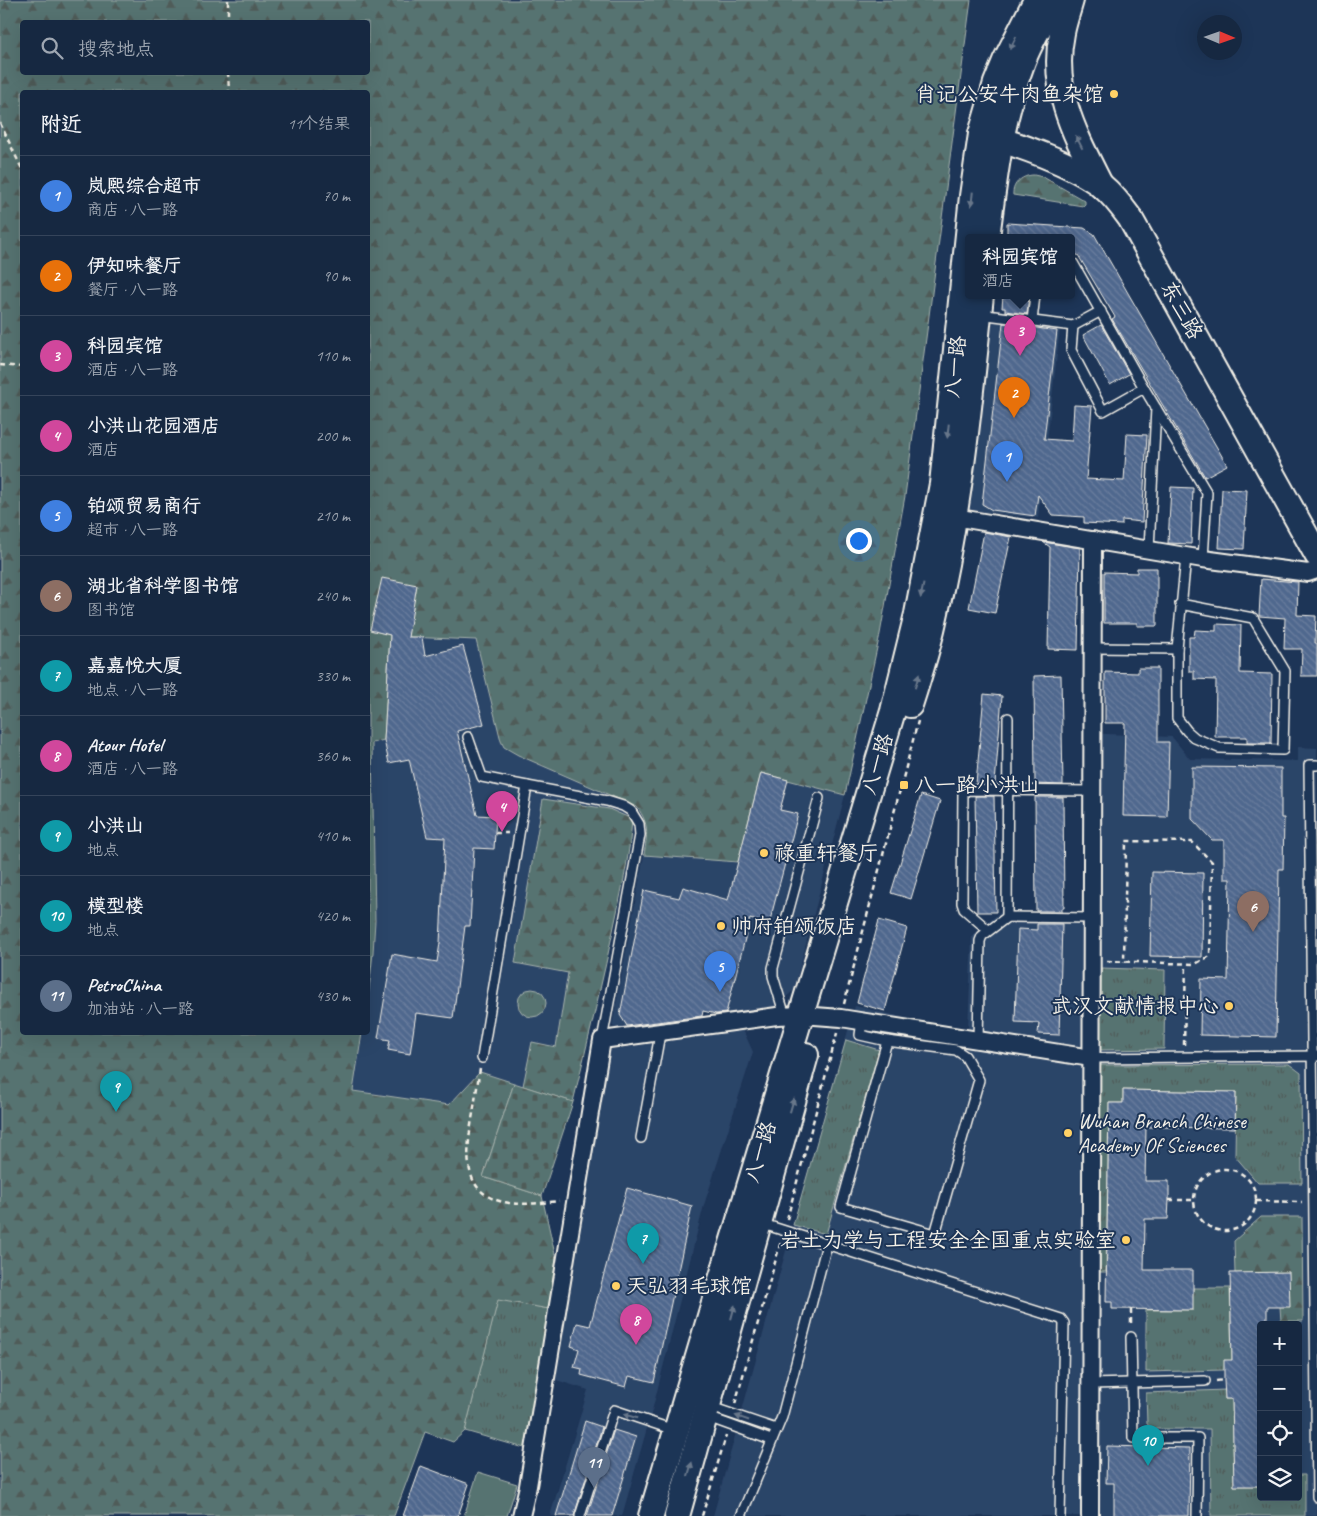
<!DOCTYPE html>
<html lang="zh">
<head>
<meta charset="utf-8">
<style>
  :root { --surface:#162841; --page:#1f3048; --text:#f1f3f6; --muted:#9ea6b1; --line:#35445a; --accent:#ea580c }
  body { margin:0; font-family:Caveat,"LXGW WenKai TC",sans-serif; background:var(--page); color:var(--text) }
  .controls { position:absolute; right:15px; bottom:15px; display:grid; overflow:hidden; border-radius:5px; box-shadow:0 5px 20px #0002 }
  .controls button { width:45px; height:45px; display:grid; place-items:center; padding:0; border:0; border-bottom:1px solid var(--line); background:var(--surface); color:var(--text); font:25px sans-serif }
  .compass { position:absolute; left:1197px; top:15px; width:45px; height:45px; border-radius:50%; background:var(--surface); box-shadow:0 5px 20px #0002; rotate:92deg }
  .you { position:absolute; left:858px; top:540px; width:18px; height:18px; margin:-12px; border:4px solid #fff; border-radius:50%; background:#1a73e8; box-shadow:0 0 0 8px #1a73e833 }
  .badge { display:grid; place-items:center; width:32px; height:32px; border-radius:50%; background:var(--accent); color:#fff; font-size:16px; font-weight:700 }
  .pin { position:absolute; translate:-50% -41px; filter:drop-shadow(0 1px 2px #0008) }
  .pin::after { content:''; position:absolute; top:26px; width:18px; height:15px; background:inherit; clip-path:polygon(0 0,100% 0,50% 100%) }
  .popup { position:absolute; left:965px; top:234px; width:110px; height:65px; box-sizing:border-box; display:grid; place-content:center; border-radius:5px; background:var(--surface); filter:drop-shadow(0 1px 4px #0005); font-size:16px; white-space:nowrap; color:var(--muted) }
  .popup b { font-size:19px; color:var(--text) }
  .popup::after { content:''; position:absolute; left:50%; top:100%; margin-left:-10px; border:10px solid transparent; border-top-color:var(--surface) }
  .list { margin:0; padding:0; list-style:none }
  h2 { display:flex; justify-content:space-between; align-items:center; height:65px; margin:0; padding:0 20px; font-size:21px }
  h2 small { font-size:16px; font-weight:400; color:var(--muted) }
  .list li { display:grid; grid-template-columns:32px 1fr auto; gap:15px; align-items:center; box-sizing:border-box; height:80px; padding:0 20px; border-top:1px solid var(--line) }
  .list b { display:block; font-size:19px; white-space:nowrap }
  .list p { margin:0; font-size:16px; white-space:nowrap; color:var(--muted) }
  .list em { font-size:16px; font-style:normal; color:var(--muted) }
  .icon { flex:none; width:28px; height:28px; fill:none; stroke:currentColor; stroke-width:2; stroke-linecap:round; stroke-linejoin:round }
  .map { position:relative; flex:none; width:1317px; height:1516px; overflow:hidden }
  .search { position:absolute; background:var(--surface); box-shadow:0 5px 20px #0002; left:20px; top:20px; width:350px; height:55px; display:flex; align-items:center; gap:12px; box-sizing:border-box; padding:0 18px; border-radius:5px; color:var(--muted); font-size:19px }
  .panel { position:absolute; background:var(--surface); box-shadow:0 5px 20px #0002; left:20px; top:90px; width:350px; height:945px; border-radius:5px }
  .map>svg:first-child { display:block }
  .built { fill:#2c4468; fill-rule:evenodd }
  .grass { fill:url(#grass-tufts); stroke:#a6b2ac }
  .forest { fill:url(#forest-firs); stroke:#a6b2ac; fill-rule:evenodd }
  .cemetery { fill:url(#cemetery-stones); stroke:#a6b2ac }
  .pitch { fill:#577371; stroke:#a6b2ac }
  .building { fill:url(#building-back-hatch); stroke:#f4f1e8 }
  .lines { fill:none; stroke-linecap:round; stroke-linejoin:round }
  .lane-casing { stroke:#f4f1e8; stroke-width:12 }
  .street-casing { stroke:#f4f1e8; stroke-width:20 }
  .secondary-casing { stroke:#f4f1e8; stroke-width:28 }
  .path { stroke:#f4f1e8; stroke-width:2.5; stroke-dasharray:5 4; stroke-linecap:butt }
  .lane { stroke:#1d3557; stroke-width:9 }
  .street { stroke:#1d3557; stroke-width:16 }
  .secondary { stroke:#1d3557; stroke-width:24 }
  .oneway { fill:#68778a }
  .poi-dot { fill:#ffd166; stroke:#1d3557; stroke-width:2 }
  .labels { text-anchor:middle; dominant-baseline:central; stroke-width:4; stroke-linejoin:round; paint-order:stroke }
  .poi-label { font-size:21px; fill:#f4f1e8; stroke:#1d3557; text-anchor:start }
  .street-label { font-size:21px; fill:#f4f1e8; stroke:#1d3557 }
</style>
</head>
<body>
<div class="map">
<svg width="1317" height="1516" viewBox="0 0 1317 1516">
  <defs>
    <pattern id="grass-tufts" width="24" height="20" patternUnits="userSpaceOnUse" patternTransform="scale(1.25)"><rect width="24" height="20" fill="#577371"/><path d="M3 7l-1-3M5 7V3M7 7l1-3M15 17l-1-3M17 17v-4M19 17l1-3" fill="none" stroke="#4f5b59"/></pattern>
    <pattern id="forest-firs" width="22" height="20" patternUnits="userSpaceOnUse" patternTransform="scale(1.25)"><rect width="22" height="20" fill="#577371"/><path d="M5 1l3.5 6h-7zM16 11l3.5 6h-7z" fill="#4f5b59"/></pattern>
    <pattern id="cemetery-stones" width="16" height="16" patternUnits="userSpaceOnUse" patternTransform="scale(1.25)"><rect width="16" height="16" fill="#577371"/><path d="M2 7V4a2 2 0 0 1 4 0v3zM10 15v-3a2 2 0 0 1 4 0v3z" fill="#4f5b59"/></pattern>
    <pattern id="building-back-hatch" width="6" height="6" patternUnits="userSpaceOnUse" patternTransform="scale(1.25)"><rect width="6" height="6" fill="#50688e"/><path d="M-1 5l2 2M0 0l6 6M5-1l2 2" fill="none" stroke="#6a7e9e"/></pattern>
  </defs>
  <rect width="100%" height="100%" fill="#1d3557"/>
  <filter id="ink" filterUnits="userSpaceOnUse"><feTurbulence type="fractalNoise" baseFrequency=".02" numOctaves="2"/><feDisplacementMap in="SourceGraphic" scale="10" xChannelSelector="R" yChannelSelector="G"/><feConvolveMatrix kernelMatrix="1 2 1 2 8 2 1 2 1" color-interpolation-filters="sRGB"/></filter>
  <g filter="url(#ink)">
    <g class="built">
      <path d="M991 320 1060 329 1038 518 968 510Z"/>
      <path d="M382 578 417 585 408 637 476 640 501 741 504 747 518 755 637 807 632 819 630 845 611 943 597 1006 573 1102 480 1072 449 1105 353 1091 362 1033 368 1032V998L373 953 375 921 372 743 390 635 370 630Z"/>
      <path d="M1085 733 1172 737 1190 759 1298 761V747L1317 748V1516H713L793 1225 855 1006 957 1030H968L972 936 1002 911 1083 913ZM1261 1325H1298V1497H1261Z"/>
      <path d="M761 773 845 795 794 990 774 1008 725 1017 703 1011 702 1019 624 1031 612 1026 644 855 738 862Z"/>
      <path d="M743 1030 753 1052 704 1205 653 1407 622 1516H550L588 1390 553 1379 608 1050Z"/>
    </g>
    <g class="grass">
      <path d="M1101 968 1165 970 1164 1049 1100 1050Z"/>
      <circle cx="532" cy="1003" r="14"/>
      <path d="M846 1040 879 1050 826 1234 793 1225Z"/>
      <path d="M1289 1064 1301 1073 1302 1183H1258L1235 1156 1236 1092 1123 1090V1103H1109L1106 1272H1100V1065Z"/>
      <path d="M1193 1288H1230L1232 1360 1224 1370 1146 1372V1310H1192Z"/>
      <path d="M498 1299 549 1309 528 1449 465 1431Z"/>
      <path d="M1225 1390V1399H1232L1234 1486H1261V1497H1298V1475H1305V1516H1211L1210 1429H1154L1147 1424 1146 1393Z"/>
    </g>
    <g class="forest">
      <path d="M0 0H971L905 496 880 634 845 795 761 773 738 862 644 855C647 834 650 825 637 807L518 755 504 747 501 741 476 640 408 637 383 578 370 630 390 635 384 740 372 743 375 921 373 953 368 998V92H22V1032L362 1033 353 1091 449 1105 480 1072 514 1083 483 1177 542 1196 556 1259 549 1309 498 1300 465 1431 453 1442 425 1432 394 1516H0ZM22 22H368V72H22Z"/>
      <path d="M1034 175 1043 177 1085 201V204L1083 206 1013 195C1012 183 1023 175 1034 175Z"/>
      <path d="M543 799 609 809 632 819C630 852 623 884 616 917 603 979 588 1041 573 1102L523 1086 532 1042 556 1047 568 973 515 963Z"/>
      <path d="M1261 1217H1302L1303 1321H1281L1280 1307 1235 1273 1234 1241Z"/>
    </g>
    <path class="cemetery" d="M514 1083 573 1102 542 1196 483 1177Z"/>
    <path class="pitch" d="M478 1472 517 1484 507 1516H464Z"/>
    <g class="building">
      <path d="M1007 223 1084 228 1094 234 1227 465 1205 477 1112 319 1115 317 1078 255H1071V237H1007Z"/>
      <path d="M1003 295H1029L1027 314 1005 311V308H1002Z"/>
      <path d="M1003 323 1057 331 1044 439 1072 441 1074 405 1092 406 1086 479 1124 481 1127 434 1147 435 1142 522 1122 520V525L1084 523V517L1053 515 1038 495 1035 516 992 510 982 504Z"/>
      <path d="M1101 325 1129 374 1110 385 1083 335Z"/>
      <path d="M1171 487 1193 488 1191 544 1168 543Z"/>
      <path d="M1222 489 1247 490 1244 549 1219 548Z"/>
      <path d="M984 532 1011 537 995 613 969 608Z"/>
      <path d="M1043 542 1080 548 1078 650 1048 649 1050 547Z"/>
      <path d="M1137 568H1157V626H1137V623H1104V572L1137 573Z"/>
      <path d="M382 578 417 585 408 637H422L425 656 463 646 484 724 457 731 477 815 496 816 494 849 474 848 470 926H465L453 1018 416 1013 410 1054 388 1050 390 1040 378 1038 392 954 437 962 440 943 445 838 427 837 409 759 389 763 384 740 390 635 370 630Z"/>
      <path d="M1261 579 1298 582 1297 615 1316 616 1315 643H1317V676H1301L1302 649H1284L1285 618 1259 616Z"/>
      <path d="M1216 624 1241 625 1240 673 1272 674 1271 743H1247V737H1215L1216 680 1194 679V671H1189V637H1194L1195 630 1216 631Z"/>
      <path d="M1138 668H1158V742H1169L1167 817 1123 816 1125 723H1105V672L1138 673Z"/>
      <path d="M1061 675 1063 785 1035 784 1034 676Z"/>
      <path d="M984 694 1002 696 995 784H976Z"/>
      <path d="M1192 767 1281 768V818H1284L1283 869H1279L1276 1037 1200 1035 1201 979 1228 980 1230 879H1224V840H1212L1192 819Z"/>
      <path d="M761 773 788 780 780 810 798 814 769 924 750 919 726 1013 716 1014 703 1011 702 1016 627 1026 620 1015 644 890 679 898 683 887 728 900Z"/>
      <path d="M921 795 940 801 911 899 891 893Z"/>
      <path d="M975 796H994L996 912H977Z"/>
      <path d="M1035 797H1063L1064 908H1062V911H1036Z"/>
      <path d="M1152 872 1203 873 1202 957 1150 956Z"/>
      <path d="M879 920 907 928 885 1011 857 1003Z"/>
      <path d="M1037 924H1062L1059 1035 1038 1034 1039 1023 1015 1022 1018 929 1037 930Z"/>
      <path d="M1123 1090 1236 1092 1235 1128 1146 1127 1145 1181H1169V1200L1168 1219H1145L1144 1270H1193V1310L1112 1309V1302H1106L1109 1103H1123Z"/>
      <path d="M627 1188 692 1206 654 1382 629 1376 626 1387 581 1375 582 1369 574 1367 579 1349 571 1346 577 1323 590 1326Z"/>
      <path d="M1289 1272 1290 1307H1267V1325H1261V1486H1234L1232 1399H1225L1224 1380V1360H1232L1230 1273Z"/>
      <path d="M585 1421 602 1427 574 1516H556Z"/>
      <path d="M614 1430 636 1437 612 1516H587Z"/>
      <path d="M1107 1446 1190 1448 1189 1516H1114V1483H1106Z"/>
      <path d="M421 1466 469 1484 458 1516H403Z"/>
    </g>
    <g class="lines">
      <defs>
        <g id="lane">
          <path d="M1071 262 1073 263 1144 388 1207 493 1203 559"/>
          <path d="M979 314 1073 326 1101 311"/>
          <path d="M1032 321 1035 295"/>
          <path d="M1073 326 1071 350 1103 411 1144 388"/>
          <path d="M1149 550 1156 408"/>
          <path d="M1180 604 1253 618 1285 671 1283 750 1219 748 1195 738 1187 731 1177 718V649L1186 557"/>
          <path d="M1093 648 1177 649"/>
          <path d="M468 737 482 777 527 786"/>
          <path d="M1317 765H1309L1317 1497"/>
          <path d="M1007 917 1008 718"/>
          <path d="M988 930 964 909 962 903 963 790 1092 791"/>
          <path d="M785 1016 773 976V968L819 798"/>
          <path d="M862 1022 860 1035 887 1041"/>
          <path d="M978 1040 980 941 982 936 1007 917 1092 918"/>
          <path d="M887 1041 956 1050 965 1056 979 1080 935 1234 841 1207Z"/>
          <path d="M482 1058 527 786 607 801 623 806 631 811 639 824 640 835 602 1040"/>
          <path d="M1091 1058 1317 1056"/>
          <path d="M641 1138 660 1034"/>
          <path d="M760 1223 1061 1319 1064 1323 1060 1516"/>
          <path d="M1131 1337 1133 1438H1198L1197 1516"/>
          <path d="M1091 1384 1205 1381"/>
          <path d="M708 1406 776 1429"/>
          <path d="M705 1416 771 1440"/>
          <path d="M580 1516 614 1410 674 1430"/>
          <path d="M741 1516 782 1417 827 1244"/>
        </g>
        <g id="street">
          <path d="M954 517 1203 559 1308 573 1317 570"/>
          <path d="M521 1516 528 1486 602 1040 777 1016 802 1015 841 1018 1091 1058"/>
          <path d="M1090 1516 1093 540"/>
        </g>
        <g id="secondary">
          <path d="M1071 0C1068 11 1064 22 1062 33 1050 91 1076 136 1101 186"/>
          <path d="M981 134C1017 144 1072 163 1102 186 1113 195 1122 207 1130 218L1317 555"/>
          <path d="M987 237C995 177 1001 118 1023 61 1031 40 1043 20 1055 0"/>
          <path d="M910 705C919 677 928 649 934 621 959 514 970 404 981 295"/>
          <path d="M651 1516 713 1306 893 711 917 614 942 484 972 196 981 134 996 83 1005 61 1036 0"/>
          <path d="M677 1516 806 1055"/>
        </g>
      </defs>
      <use href="#lane" class="lane-casing"/>
      <use href="#street" class="street-casing"/>
      <use href="#secondary" class="secondary-casing"/>
      <g class="path">
        <path d="M228 0V22"/>
        <path d="M228 72 229 92"/>
        <path d="M0 123 22 169"/>
        <path d="M0 365 22 367"/>
        <path d="M495 833H508"/>
        <path d="M1107 961 1195 964 1210 956 1212 862 1192 842 1126 841 1124 962"/>
        <path d="M844 1004 918 721"/>
        <path d="M1184 1045 1186 964"/>
        <path d="M480 1069C477 1086 475 1102 472 1119 466 1155 461 1196 509 1203 525 1205 542 1203 559 1201"/>
        <circle cx="1225" cy="1200" r="31"/>
        <path d="M1169 1200H1194"/>
        <path d="M1256 1201 1302 1202"/>
        <path d="M787 1219 837 1033"/>
        <path d="M1131 1309V1325"/>
        <path d="M1298 1378H1304"/>
        <path d="M1216 1381 1224 1380"/>
        <path d="M735 1404 781 1241"/>
        <path d="M702 1516 726 1436"/>
      </g>
      <use href="#lane" class="lane"/>
      <use href="#street" class="street"/>
      <use href="#secondary" class="secondary"/>
    </g>
    <defs><path id="oneway-solid" d="M-6-.8H1V-3.2L6.5 0L1 3.2V.8H-6Z" transform="scale(1.25)"/></defs>
    <g class="oneway">
      <use href="#oneway-solid" transform="translate(1013 43) rotate(116)"/>
      <use href="#oneway-solid" transform="translate(1079 142) rotate(-117)"/>
      <use href="#oneway-solid" transform="translate(972 199) rotate(96)"/>
      <use href="#oneway-solid" transform="translate(948 431) rotate(96)"/>
      <use href="#oneway-solid" transform="translate(922 591) rotate(102)"/>
      <use href="#oneway-solid" transform="translate(917 681) rotate(-73)"/>
      <use href="#oneway-solid" transform="translate(792 1105) rotate(-74)"/>
      <use href="#oneway-solid" transform="translate(733 1312) rotate(-75)"/>
      <use href="#oneway-solid" transform="translate(630 1416) rotate(-162)"/>
      <use href="#oneway-solid" transform="translate(742 1418) rotate(-161)"/>
      <use href="#oneway-solid" transform="translate(690 1469) rotate(-74)"/>
    </g>
  </g>
  <g class="poi-dot">
    <circle cx="1114" cy="94" r="5"/>
    <rect x="899" y="780" width="10" height="10" rx="2.5"/>
    <circle cx="764" cy="853" r="5"/>
    <circle cx="721" cy="926" r="5"/>
    <circle cx="1229" cy="1006" r="5"/>
    <circle cx="1068" cy="1133" r="5"/>
    <circle cx="1126" cy="1240" r="5"/>
    <circle cx="616" cy="1286" r="5"/>
  </g>
  <g class="labels">
    <g class="poi-label">
      <text x="1104" y="94" text-anchor="end">肖记公安牛肉鱼杂馆</text>
      <text x="914" y="785">八一路小洪山</text>
      <text x="774" y="853">禄重轩餐厅</text>
      <text x="731" y="926">帅府铂颂饭店</text>
      <text x="1219" y="1006" text-anchor="end">武汉文献情报中心</text>
      <text x="1078" y="1121">Wuhan Branch Chinese<tspan x="1078" dy="24">Academy Of Sciences</tspan></text>
      <text x="1116" y="1240" text-anchor="end">岩土力学与工程安全全国重点实验室</text>
      <text x="626" y="1286">天弘羽毛球馆</text>
    </g>
    <g class="street-label">
      <text transform="translate(1182 310) rotate(61)">东三路</text>
      <text transform="translate(955 367) rotate(-84)">八一路</text>
      <text transform="translate(877 764) rotate(-73)">八一路</text>
      <text transform="translate(760 1152) rotate(-73)">八一路</text>
    </g>
  </g>
</svg>
<div class="controls">
<button>+</button>
<button>−</button>
<button><svg class="icon" aria-label="locate" viewBox="0 0 24 24"><circle cx="12" cy="12" r="6"/><path d="M12 2v4M12 18v4M2 12h4M18 12h4"/></svg></button>
<button><svg class="icon" aria-label="layers" viewBox="0 0 24 24"><path d="M12 4l9 5-9 5-9-5zM3 14l9 5 9-5"/></svg></button>
</div>
<svg class="compass" viewBox="-18 -18 36 36"><path d="M0-13l5 13h-10z" fill="#e53935"/><path d="M0 13l5-13h-10z" fill="#9ea6b1"/></svg>
<div class="you"></div>
<div class="pin badge" style="left:1007px;top:482px;background:#3f7fe0">1</div>
<div class="pin badge" style="left:1014px;top:418px;background:#e8710a">2</div>
<div class="pin badge" style="left:1020px;top:356px;background:#d1479c">3</div>
<div class="popup"><b>科园宾馆</b>酒店</div>
<div class="pin badge" style="left:502px;top:832px;background:#d1479c">4</div>
<div class="pin badge" style="left:720px;top:992px;background:#3f7fe0">5</div>
<div class="pin badge" style="left:1253px;top:932px;background:#8d6e63">6</div>
<div class="pin badge" style="left:643px;top:1264px;background:#0f9aa8">7</div>
<div class="pin badge" style="left:636px;top:1345px;background:#d1479c">8</div>
<div class="pin badge" style="left:116px;top:1112px;background:#0f9aa8">9</div>
<div class="pin badge" style="left:1148px;top:1466px;background:#0f9aa8">10</div>
<div class="pin badge" style="left:594px;top:1488px;background:#5c6f8a">11</div>
<div class="search"><svg class="icon" aria-label="search" viewBox="0 0 24 24"><circle cx="10" cy="10" r="6"/><path d="M15 15l6 6"/></svg>搜索地点</div>
<section class="panel">
<h2>附近<small>11个结果</small></h2>
<ul class="list">
<li><span class="badge" style="background:#3f7fe0">1</span><div><b>岚熙综合超市</b><p>商店 · 八一路</p></div><em>70 m</em></li>
<li><span class="badge" style="background:#e8710a">2</span><div><b>伊知味餐厅</b><p>餐厅 · 八一路</p></div><em>90 m</em></li>
<li><span class="badge" style="background:#d1479c">3</span><div><b>科园宾馆</b><p>酒店 · 八一路</p></div><em>110 m</em></li>
<li><span class="badge" style="background:#d1479c">4</span><div><b>小洪山花园酒店</b><p>酒店</p></div><em>200 m</em></li>
<li><span class="badge" style="background:#3f7fe0">5</span><div><b>铂颂贸易商行</b><p>超市 · 八一路</p></div><em>210 m</em></li>
<li><span class="badge" style="background:#8d6e63">6</span><div><b>湖北省科学图书馆</b><p>图书馆</p></div><em>240 m</em></li>
<li><span class="badge" style="background:#0f9aa8">7</span><div><b>嘉嘉悦大厦</b><p>地点 · 八一路</p></div><em>330 m</em></li>
<li><span class="badge" style="background:#d1479c">8</span><div><b>Atour Hotel</b><p>酒店 · 八一路</p></div><em>360 m</em></li>
<li><span class="badge" style="background:#0f9aa8">9</span><div><b>小洪山</b><p>地点</p></div><em>410 m</em></li>
<li><span class="badge" style="background:#0f9aa8">10</span><div><b>模型楼</b><p>地点</p></div><em>420 m</em></li>
<li><span class="badge" style="background:#5c6f8a">11</span><div><b>PetroChina</b><p>加油站 · 八一路</p></div><em>430 m</em></li>
</ul>
</section>
</div>
</body>
</html>
